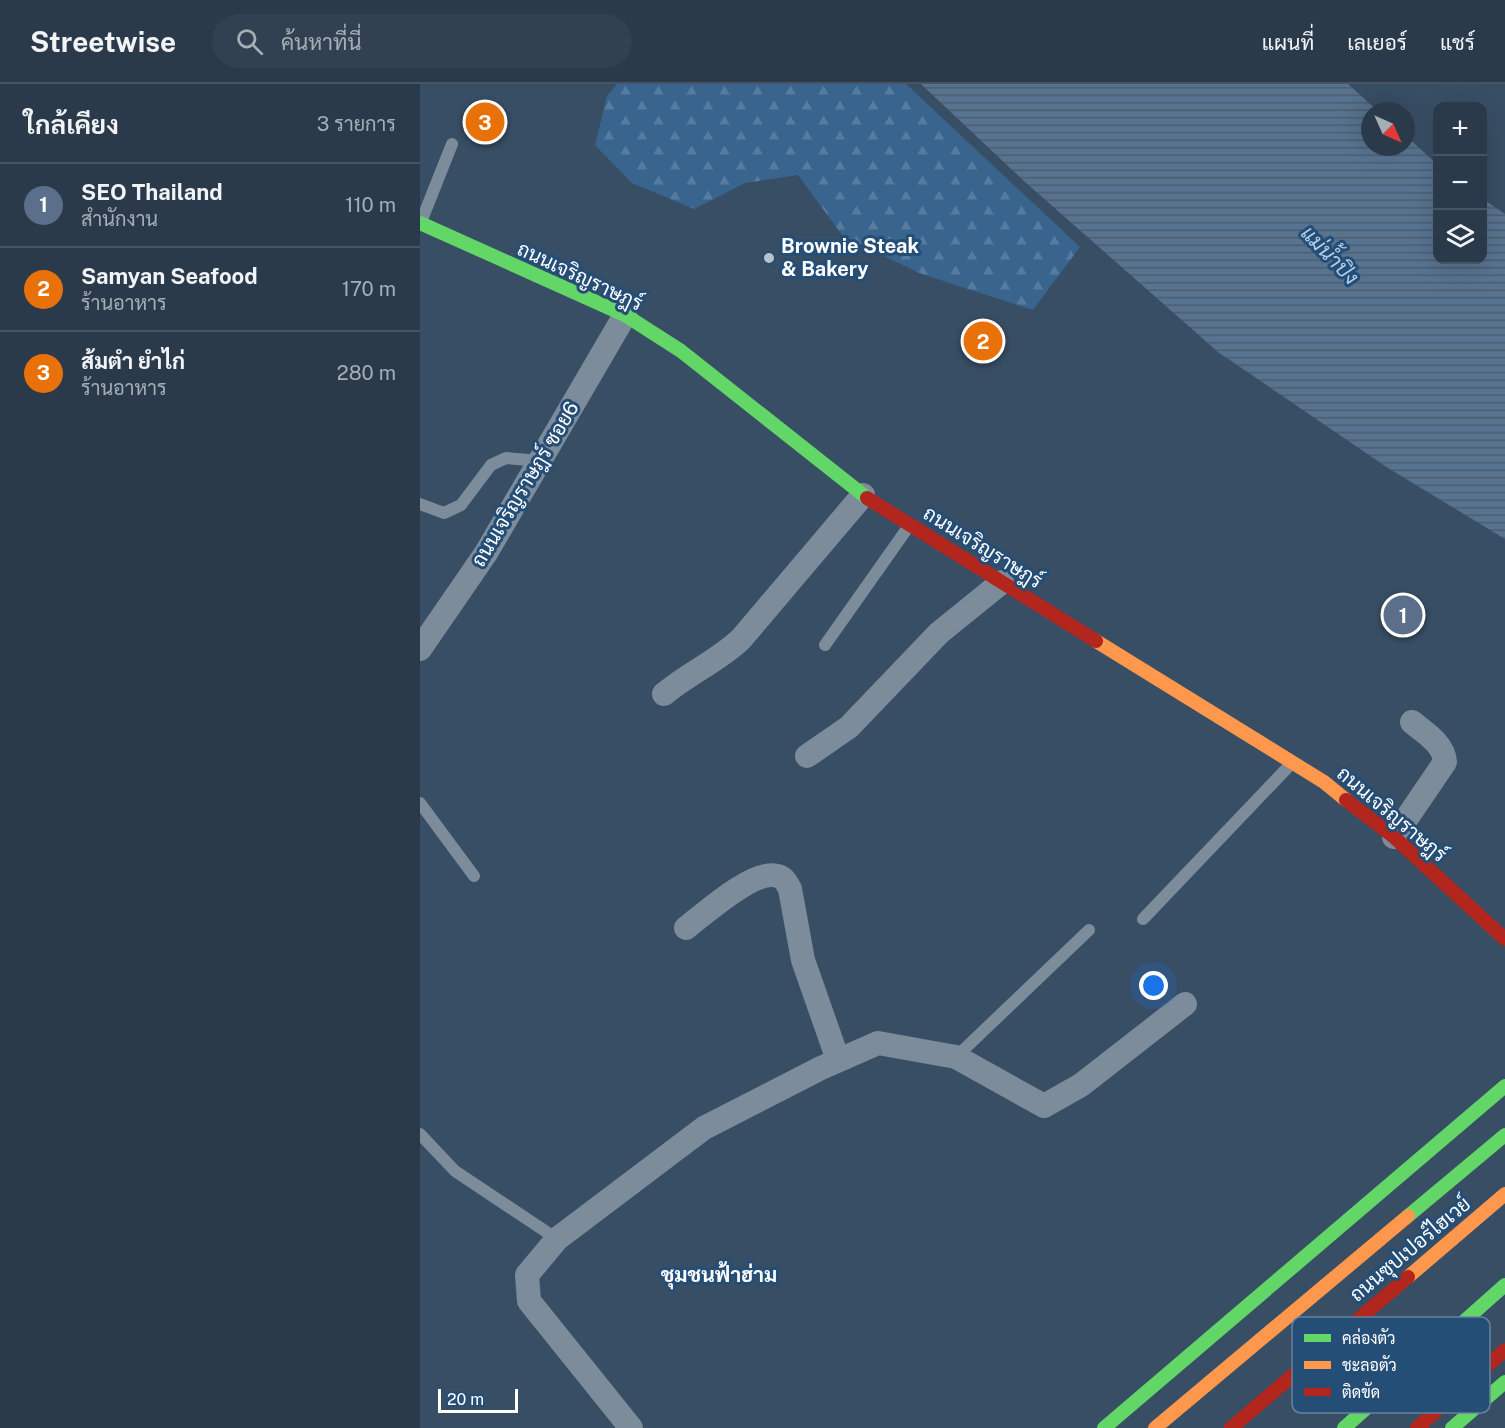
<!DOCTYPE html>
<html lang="th">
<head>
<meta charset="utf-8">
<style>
  :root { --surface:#2a3a4b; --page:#324152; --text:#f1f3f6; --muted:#a5adb5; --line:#465463; --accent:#e797bd }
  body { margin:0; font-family:"Public Sans",Sarabun,sans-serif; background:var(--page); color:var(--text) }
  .controls { position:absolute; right:18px; top:18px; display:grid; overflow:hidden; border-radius:12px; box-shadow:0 6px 24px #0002 }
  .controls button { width:54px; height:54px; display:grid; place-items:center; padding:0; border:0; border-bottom:2px solid var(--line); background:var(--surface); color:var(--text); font:30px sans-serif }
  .compass { position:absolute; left:941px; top:18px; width:54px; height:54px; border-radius:50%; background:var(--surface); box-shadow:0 6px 24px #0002; rotate:135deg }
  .scale { position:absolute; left:18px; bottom:15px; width:80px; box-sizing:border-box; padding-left:6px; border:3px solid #fff; border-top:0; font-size:16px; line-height:21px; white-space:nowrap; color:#fff; -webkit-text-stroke:4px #254e77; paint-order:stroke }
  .you { position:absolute; left:734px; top:902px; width:21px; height:21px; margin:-15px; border:4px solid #fff; border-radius:50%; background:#1a73e8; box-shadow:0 0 0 9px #1a73e833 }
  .badge { display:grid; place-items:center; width:39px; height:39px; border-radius:50%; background:var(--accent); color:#fff; font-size:20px; font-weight:700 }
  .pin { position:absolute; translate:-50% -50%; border:3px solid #fff; box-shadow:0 2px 6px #0006 }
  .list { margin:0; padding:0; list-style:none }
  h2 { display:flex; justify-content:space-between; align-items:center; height:78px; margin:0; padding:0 24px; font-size:26px }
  h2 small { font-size:20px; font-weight:400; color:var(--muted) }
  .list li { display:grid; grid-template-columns:39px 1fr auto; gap:18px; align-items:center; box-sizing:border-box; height:84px; padding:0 24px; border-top:2px solid var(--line) }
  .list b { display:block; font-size:22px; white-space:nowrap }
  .list p { margin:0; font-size:20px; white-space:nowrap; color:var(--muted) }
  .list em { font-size:20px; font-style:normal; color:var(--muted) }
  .icon { flex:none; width:33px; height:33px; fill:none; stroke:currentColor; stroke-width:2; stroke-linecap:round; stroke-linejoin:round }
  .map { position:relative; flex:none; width:1085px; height:1344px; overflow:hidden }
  header { display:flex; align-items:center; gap:36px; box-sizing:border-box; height:84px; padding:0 30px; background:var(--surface); border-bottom:2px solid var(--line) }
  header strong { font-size:28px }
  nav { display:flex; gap:33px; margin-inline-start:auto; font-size:21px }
  .search { width:420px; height:54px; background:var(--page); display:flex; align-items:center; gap:15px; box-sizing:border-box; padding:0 21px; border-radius:33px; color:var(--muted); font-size:22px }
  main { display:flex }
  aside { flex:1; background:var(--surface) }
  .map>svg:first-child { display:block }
  .forest { fill:url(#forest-firs) }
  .water { fill:url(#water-rules) }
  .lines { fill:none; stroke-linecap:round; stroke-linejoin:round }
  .lane { stroke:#7c8c9b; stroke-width:12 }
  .street { stroke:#7c8c9b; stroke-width:24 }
  .fast { stroke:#63d668; stroke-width:14 }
  .slow { stroke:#ff974d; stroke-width:14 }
  .jam { stroke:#b3261e; stroke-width:14 }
  .poi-dot { fill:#b9c1c9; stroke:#254e77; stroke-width:2 }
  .labels { text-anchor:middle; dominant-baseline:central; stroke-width:6; stroke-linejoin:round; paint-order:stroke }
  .poi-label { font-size:20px; font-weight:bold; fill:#fff; stroke:#254e77; text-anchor:start }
  .street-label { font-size:20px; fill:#fff; stroke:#254e77 }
  .water-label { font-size:21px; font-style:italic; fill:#b1cfeb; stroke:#254e77 }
  .neighbourhood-label { font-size:21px; font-weight:bold; fill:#fff; stroke:#254e77 }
  .key { fill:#254e77; stroke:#6683a0; stroke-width:1.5 }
  .key-label { font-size:16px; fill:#fff }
</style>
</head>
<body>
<header>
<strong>Streetwise</strong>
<div class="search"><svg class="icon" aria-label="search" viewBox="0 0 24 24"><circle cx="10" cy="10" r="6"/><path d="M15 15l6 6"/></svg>ค้นหาที่นี่</div>
<nav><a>แผนที่</a><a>เลเยอร์</a><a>แชร์</a></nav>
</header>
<main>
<aside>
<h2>ใกล้เคียง<small>3 รายการ</small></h2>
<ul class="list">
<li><span class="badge" style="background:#5c6f8a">1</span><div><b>SEO Thailand</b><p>สำนักงาน</p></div><em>110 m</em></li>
<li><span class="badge" style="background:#e8710a">2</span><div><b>Samyan Seafood</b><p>ร้านอาหาร</p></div><em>170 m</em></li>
<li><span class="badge" style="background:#e8710a">3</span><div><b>ส้มตำ ยำไก่</b><p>ร้านอาหาร</p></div><em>280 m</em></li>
</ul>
</aside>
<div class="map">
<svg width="1085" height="1344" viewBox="0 0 1085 1344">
  <defs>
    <pattern id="forest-firs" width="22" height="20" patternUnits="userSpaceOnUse" patternTransform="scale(1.5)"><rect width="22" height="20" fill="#38648e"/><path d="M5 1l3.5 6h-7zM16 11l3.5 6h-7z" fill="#567b9f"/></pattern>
    <pattern id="water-rules" width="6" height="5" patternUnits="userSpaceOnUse" patternTransform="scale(1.5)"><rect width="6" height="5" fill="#567391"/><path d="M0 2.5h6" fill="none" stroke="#505c68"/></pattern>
  </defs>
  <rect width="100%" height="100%" fill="#384e64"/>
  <path class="forest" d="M197 0H486L660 163 613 226 499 189 422 151 378 91 325 99 274 125 212 99 175 61 187 12Z"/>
  <path class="water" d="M501 0H928L958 27H950V63H986V52L1017 80 1018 176H1062L1063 115 1085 130V455L968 384 798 268 605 98Z"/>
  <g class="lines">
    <g class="lane">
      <path d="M1 138 32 60"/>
      <path d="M0 420 24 429 41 421 71 381 86 374 120 377"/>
      <path d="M405 561 489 442"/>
      <path d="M0 719 54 792"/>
      <path d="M723 835 871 680"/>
      <path d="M536 973 669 846"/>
      <path d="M0 1050 35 1087 137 1155"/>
    </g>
    <g class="street">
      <path d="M0 565 66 469 205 231"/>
      <path d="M244 610C269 589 298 577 321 555L443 411"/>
      <path d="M387 672 429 643 519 549 582 498"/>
      <path d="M974 753 1025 678C1024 660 1005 649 992 638"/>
      <path d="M266 844C284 830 335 784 358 792 365 794 367 800 370 805L383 876 418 976"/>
      <path d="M211 1344 109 1217 107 1191 137 1155 284 1044 401 984 458 959 536 973 624 1022 661 1001 765 920"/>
    </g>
    <g class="fast">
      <path d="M0 139 205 231 261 267 447 414"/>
      <path d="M988 1132 1085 1051"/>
      <path d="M684 1344 1085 1002"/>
      <path d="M924 1344 1085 1201"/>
      <path d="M1032 1344 1085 1298"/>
    </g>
    <g class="slow">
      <path d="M676 557 904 698 926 716"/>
      <path d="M988 1193 1085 1110"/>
      <path d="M735 1344 988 1132"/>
    </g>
    <g class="jam">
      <path d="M447 414 676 557"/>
      <path d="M926 716 974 753 1085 855"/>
      <path d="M811 1344 988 1193"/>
      <path d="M997 1344 1085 1266"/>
    </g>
  </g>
  <circle class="poi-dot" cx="349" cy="174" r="6"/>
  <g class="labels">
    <g class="poi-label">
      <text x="361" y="162">Brownie Steak<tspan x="361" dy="23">&amp; Bakery</tspan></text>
    </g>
    <g class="street-label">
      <text transform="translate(160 192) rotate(25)">ถนนเจริญราษฎร์</text>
      <text transform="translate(105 400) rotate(-59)">ถนนเจริญราษฎร์ ซอย6</text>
      <text transform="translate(563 463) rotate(32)">ถนนเจริญราษฎร์</text>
      <text transform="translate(972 730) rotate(40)">ถนนเจริญราษฎร์</text>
      <text transform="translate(990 1165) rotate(-40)">ถนนซุปเปอร์ไฮเวย์</text>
    </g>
    <g class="water-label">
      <text transform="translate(910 171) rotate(46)">แม่น้ำปิง</text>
    </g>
    <g class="neighbourhood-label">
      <text x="299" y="1190">ชุมชนฟ้าฮ่าม</text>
    </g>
  </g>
  <rect x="872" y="1233" width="198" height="96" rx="9" class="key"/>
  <rect x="884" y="1250" width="27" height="8" fill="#63d668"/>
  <rect x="884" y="1277" width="27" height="8" fill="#ff974d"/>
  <rect x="884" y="1304" width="27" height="8" fill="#b3261e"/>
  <g class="key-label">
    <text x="922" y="1260">คล่องตัว</text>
    <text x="922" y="1287">ชะลอตัว</text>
    <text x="922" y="1314">ติดขัด</text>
  </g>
</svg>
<div class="controls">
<button>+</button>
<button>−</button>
<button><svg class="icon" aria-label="layers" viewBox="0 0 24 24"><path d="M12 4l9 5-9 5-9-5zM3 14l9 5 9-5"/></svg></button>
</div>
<svg class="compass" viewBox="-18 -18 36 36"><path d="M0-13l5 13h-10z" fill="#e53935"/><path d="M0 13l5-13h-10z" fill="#a5adb5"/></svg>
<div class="scale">20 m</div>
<div class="you"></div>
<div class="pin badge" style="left:983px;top:531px;background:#5c6f8a">1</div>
<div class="pin badge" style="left:563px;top:257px;background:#e8710a">2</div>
<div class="pin badge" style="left:65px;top:38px;background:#e8710a">3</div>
</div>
</main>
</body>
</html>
